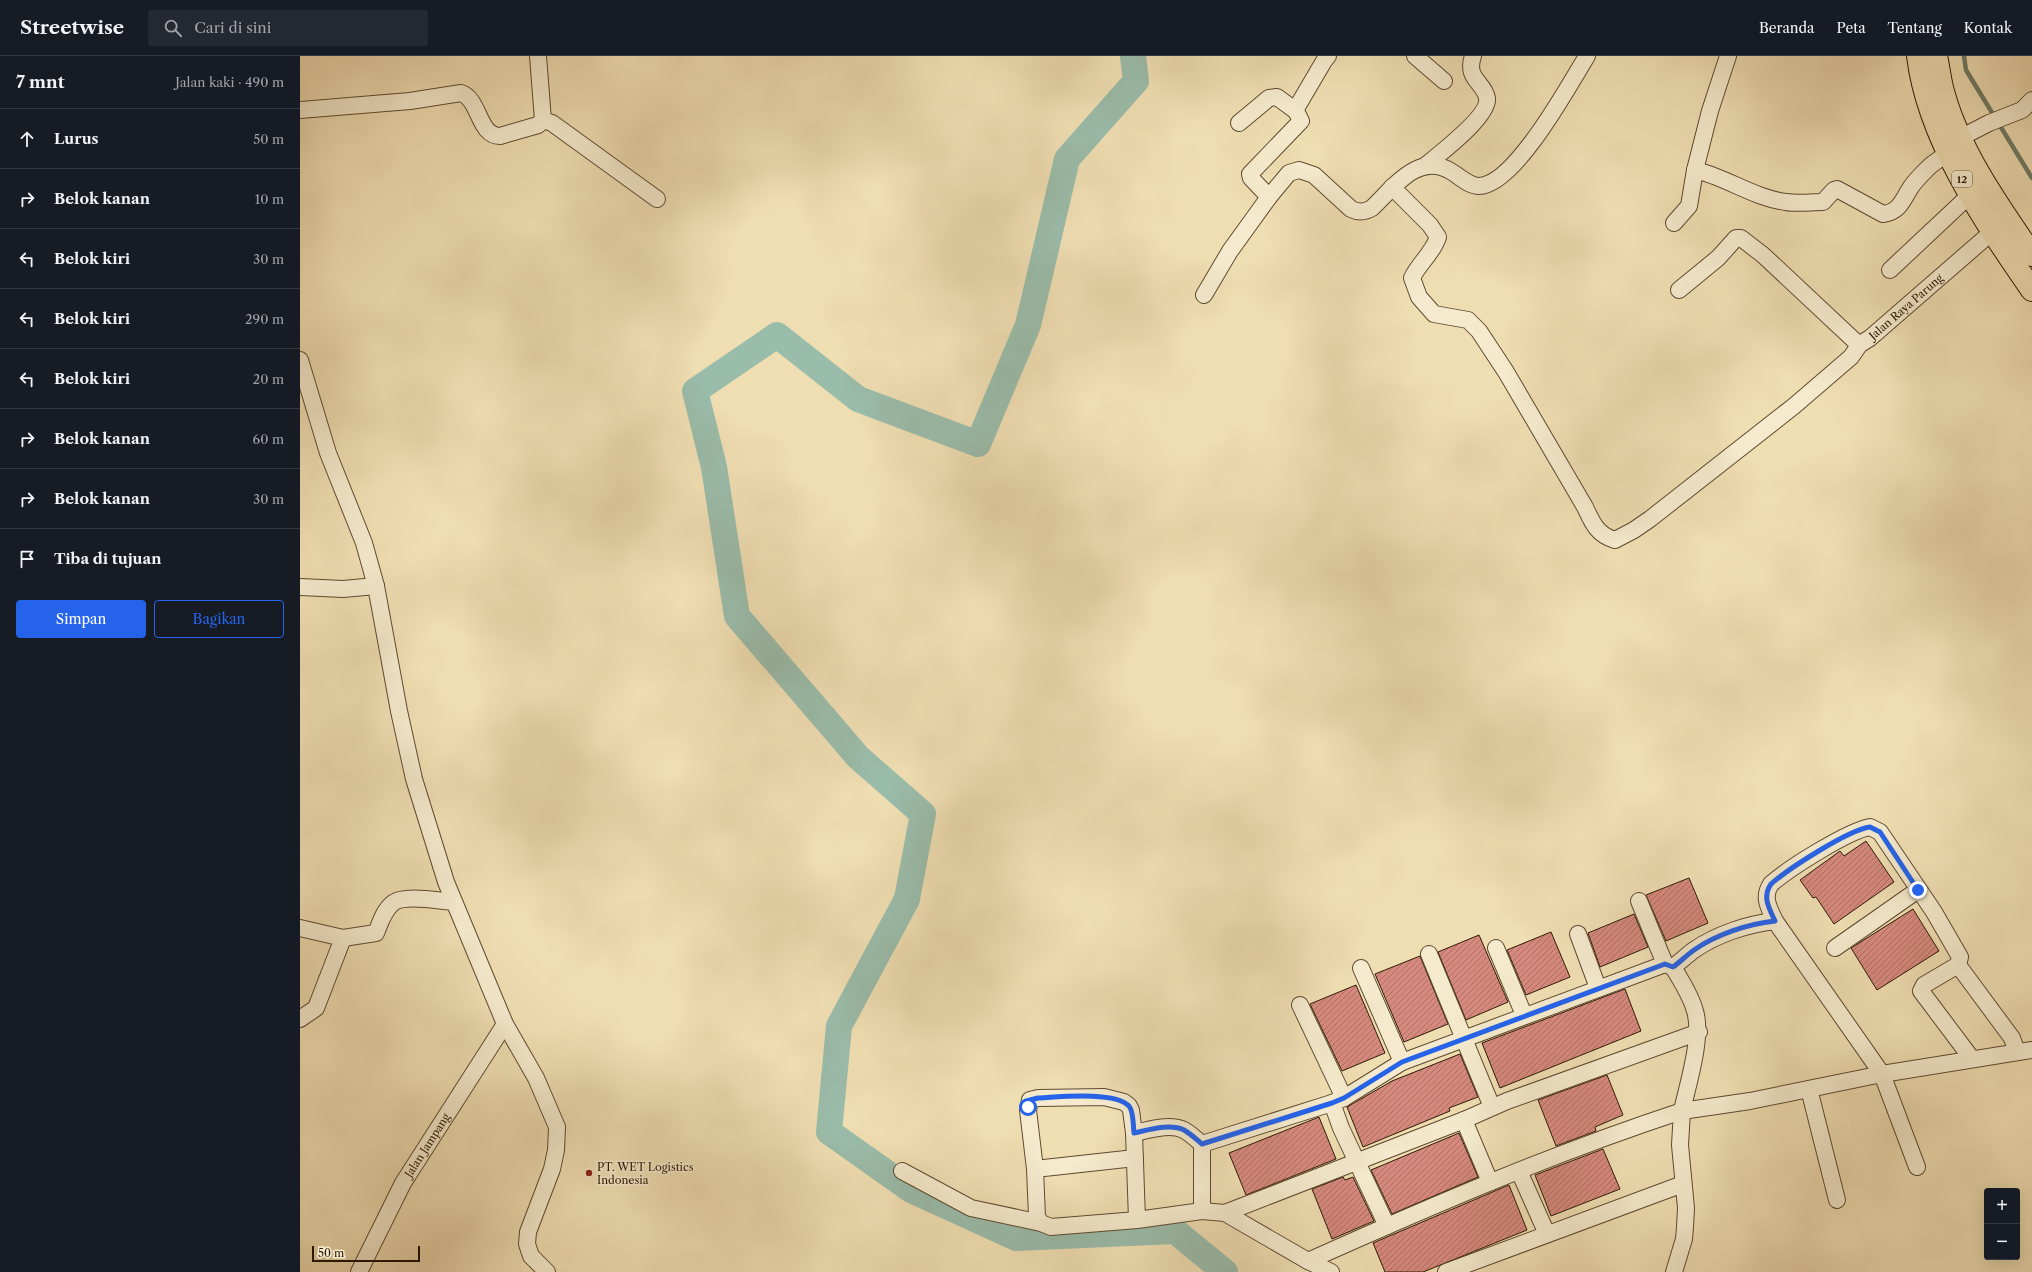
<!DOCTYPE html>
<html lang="id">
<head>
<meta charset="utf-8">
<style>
  :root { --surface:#171b24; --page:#242831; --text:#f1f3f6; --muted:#9ea1a6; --line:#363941; --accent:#2563eb }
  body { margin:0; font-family:"Libre Caslon Text",serif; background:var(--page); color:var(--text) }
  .controls { position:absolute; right:12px; bottom:12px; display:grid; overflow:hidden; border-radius:4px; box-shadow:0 4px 16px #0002 }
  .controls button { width:36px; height:36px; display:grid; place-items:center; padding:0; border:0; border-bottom:1px solid var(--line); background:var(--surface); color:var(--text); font:20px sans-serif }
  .scale { position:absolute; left:12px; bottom:10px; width:108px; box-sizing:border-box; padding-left:4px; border:2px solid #2e1905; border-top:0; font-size:11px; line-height:14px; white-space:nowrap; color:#2e1905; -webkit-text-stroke:3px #f5eacd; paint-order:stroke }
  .stop { position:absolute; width:12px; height:12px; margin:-9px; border:3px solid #2563eb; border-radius:50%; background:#fff }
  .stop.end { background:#2563eb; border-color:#fff; box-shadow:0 1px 4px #0008 }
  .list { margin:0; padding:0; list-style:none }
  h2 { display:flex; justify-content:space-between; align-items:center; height:52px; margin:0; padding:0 16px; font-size:17px }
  h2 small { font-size:13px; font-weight:400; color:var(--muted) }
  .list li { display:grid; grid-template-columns:26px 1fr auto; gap:12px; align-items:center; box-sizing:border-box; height:60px; padding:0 16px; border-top:1px solid var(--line) }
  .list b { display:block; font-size:15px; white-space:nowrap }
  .list em { font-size:13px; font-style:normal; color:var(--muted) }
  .actions { display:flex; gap:8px; padding:12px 16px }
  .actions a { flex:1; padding:9px 0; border:1px solid var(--accent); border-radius:4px; text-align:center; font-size:14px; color:var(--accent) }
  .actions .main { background:var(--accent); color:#fff }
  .icon { flex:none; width:22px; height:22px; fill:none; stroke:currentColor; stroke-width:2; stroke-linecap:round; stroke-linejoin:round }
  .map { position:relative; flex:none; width:1732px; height:1216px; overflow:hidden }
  header { display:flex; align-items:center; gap:24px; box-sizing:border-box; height:56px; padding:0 20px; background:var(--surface); border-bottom:1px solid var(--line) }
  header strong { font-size:19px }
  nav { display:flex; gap:22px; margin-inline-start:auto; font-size:14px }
  .search { width:280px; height:36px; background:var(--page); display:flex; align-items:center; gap:10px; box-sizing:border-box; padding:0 14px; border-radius:4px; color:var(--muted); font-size:15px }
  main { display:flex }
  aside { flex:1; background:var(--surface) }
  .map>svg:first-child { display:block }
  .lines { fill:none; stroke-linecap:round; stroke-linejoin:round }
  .stream { stroke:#6f7b68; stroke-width:4.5 }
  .river { stroke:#9abcaa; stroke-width:26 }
  .building { fill:url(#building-hatch); stroke:#2e1905 }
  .minor-casing { stroke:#5e4a30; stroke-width:18 }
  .highway-casing { stroke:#2e1905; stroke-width:24 }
  .minor { stroke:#f5eacd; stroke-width:16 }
  .highway { stroke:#efdeb2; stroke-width:22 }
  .route { stroke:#2563eb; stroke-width:5 }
  .poi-dot { fill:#8f2418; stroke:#f5eacd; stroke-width:1.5 }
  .labels { text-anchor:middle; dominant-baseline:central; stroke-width:3; stroke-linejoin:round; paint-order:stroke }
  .shield { fill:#f5eacd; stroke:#6a5841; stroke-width:1 }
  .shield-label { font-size:10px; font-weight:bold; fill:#2e1905 }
  .street-label { font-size:11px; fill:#2e1905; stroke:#f5eacd }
  .poi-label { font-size:11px; fill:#2e1905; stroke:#f5eacd; text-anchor:start }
</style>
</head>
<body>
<header>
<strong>Streetwise</strong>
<div class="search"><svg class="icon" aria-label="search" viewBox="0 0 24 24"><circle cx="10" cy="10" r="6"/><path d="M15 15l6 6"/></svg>Cari di sini</div>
<nav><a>Beranda</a><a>Peta</a><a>Tentang</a><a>Kontak</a></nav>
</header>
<main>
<aside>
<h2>7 mnt<small>Jalan kaki · 490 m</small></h2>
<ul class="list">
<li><svg class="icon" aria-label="ahead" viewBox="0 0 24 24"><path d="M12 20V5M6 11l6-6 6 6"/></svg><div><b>Lurus</b></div><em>50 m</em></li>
<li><svg class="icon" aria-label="right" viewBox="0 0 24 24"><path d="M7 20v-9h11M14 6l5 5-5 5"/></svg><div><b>Belok kanan</b></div><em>10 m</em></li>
<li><svg class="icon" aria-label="left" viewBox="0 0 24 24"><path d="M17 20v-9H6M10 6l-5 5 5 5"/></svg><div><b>Belok kiri</b></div><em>30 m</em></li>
<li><svg class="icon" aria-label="left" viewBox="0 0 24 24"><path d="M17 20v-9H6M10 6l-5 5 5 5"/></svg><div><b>Belok kiri</b></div><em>290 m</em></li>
<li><svg class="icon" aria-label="left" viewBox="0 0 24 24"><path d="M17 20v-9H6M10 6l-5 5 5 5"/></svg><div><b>Belok kiri</b></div><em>20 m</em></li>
<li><svg class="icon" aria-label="right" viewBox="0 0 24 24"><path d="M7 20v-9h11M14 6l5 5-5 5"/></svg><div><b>Belok kanan</b></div><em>60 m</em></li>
<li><svg class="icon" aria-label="right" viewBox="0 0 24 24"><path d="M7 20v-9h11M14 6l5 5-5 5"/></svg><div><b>Belok kanan</b></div><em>30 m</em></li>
<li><svg class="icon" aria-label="arrive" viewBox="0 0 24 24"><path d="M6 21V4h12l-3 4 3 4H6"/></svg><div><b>Tiba di tujuan</b></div></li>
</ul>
<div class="actions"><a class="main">Simpan</a><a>Bagikan</a></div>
</aside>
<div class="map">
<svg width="1732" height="1216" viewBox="0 0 1732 1216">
  <defs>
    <pattern id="building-hatch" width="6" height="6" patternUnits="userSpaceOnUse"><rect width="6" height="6" fill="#d6897e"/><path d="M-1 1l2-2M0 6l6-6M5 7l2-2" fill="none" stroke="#ae6f65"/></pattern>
  </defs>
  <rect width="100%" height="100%" fill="#efdeb2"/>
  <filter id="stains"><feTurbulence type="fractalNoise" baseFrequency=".005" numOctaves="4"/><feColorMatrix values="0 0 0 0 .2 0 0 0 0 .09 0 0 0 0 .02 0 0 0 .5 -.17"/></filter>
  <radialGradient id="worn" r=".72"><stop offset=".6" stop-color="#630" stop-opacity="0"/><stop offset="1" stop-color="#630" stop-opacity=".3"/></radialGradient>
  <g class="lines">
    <path class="stream" d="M1664 0 1666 14 1732 122"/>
    <path class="river" d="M833 0 836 25 767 103 728 269 678 388 558 343 477 279 395 335 414 411 437 560 558 701 623 758 607 843 539 970 529 1076 611 1134 716 1182 875 1175 925 1216"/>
  </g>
  <g class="building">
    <path d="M1566 785 1594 826 1534 868 1516 841 1513 842 1500 824 1540 795 1544 800Z"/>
    <path d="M1389 822 1408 867 1366 885 1346 839Z"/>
    <path d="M1613 853 1639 895 1577 934 1551 892Z"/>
    <path d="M1334 858 1348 891 1300 911 1288 877Z"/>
    <path d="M1251 876 1270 921 1226 939 1207 894Z"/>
    <path d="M1179 879 1208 946 1166 964 1138 896Z"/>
    <path d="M1120 900 1148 968 1104 986 1075 918Z"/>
    <path d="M1056 929 1085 997 1042 1015 1010 948Z"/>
    <path d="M1325 933 1341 975 1200 1032 1182 987Z"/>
    <path d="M1160 998 1178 1041 1149 1052 1150 1055 1063 1091 1047 1051 1092 1025Z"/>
    <path d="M1307 1019 1323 1059 1295 1071 1296 1075 1256 1090 1238 1044Z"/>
    <path d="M1019 1061 1036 1103 946 1139 929 1097Z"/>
    <path d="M1159 1077 1178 1121 1092 1158 1071 1114Z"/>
    <path d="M1303 1093 1320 1133 1251 1160 1235 1119Z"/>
    <path d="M1043 1121 1045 1124 1053 1121 1074 1165 1032 1183 1012 1133Z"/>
    <path d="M1209 1129 1227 1174 1123 1216H1085L1073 1187Z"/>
  </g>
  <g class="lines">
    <defs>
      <g id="minor">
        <path d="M1115 0 1144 25"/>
        <path d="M0 54 110 45 161 37C180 43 178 80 200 80L238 69 243 64 238 0"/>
        <path d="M243 64 252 67 357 143"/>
        <path d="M939 67 969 42 977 41 996 55"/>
        <path d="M1660 82 1689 67 1722 54 1732 44"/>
        <path d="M1125 110C1139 98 1190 60 1187 42 1184 26 1165 23 1173 0"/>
        <path d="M1395 114 1410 55 1428 0"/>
        <path d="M1092 131 1130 169 1138 181C1133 197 1119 207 1112 222L1119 241 1134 258 1168 264 1179 275 1206 316 1285 451C1292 466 1297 479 1315 484L1334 474 1350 463 1494 350 1551 301 1560 288"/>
        <path d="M969 141 951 122 950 118 1001 65 996 55 997 51 1024 5 1028 0"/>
        <path d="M1374 167 1389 150 1395 114C1426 121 1454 142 1486 146 1498 148 1511 146 1523 146L1534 134 1537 133 1583 158C1600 156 1603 143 1611 131 1615 125 1621 119 1626 114 1632 107 1641 102 1649 97"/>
        <path d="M1590 214 1671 138"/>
        <path id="s1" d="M1379 234 1418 202 1436 182H1441L1463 199 1557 287H1562L1570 282 1692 176"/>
        <path d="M904 239 930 195 969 141 989 117 999 114 1014 119 1051 153C1059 157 1065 156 1072 152 1094 131 1119 95 1152 116 1160 121 1169 130 1179 130 1215 129 1269 29 1287 0"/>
        <path d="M0 304 28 397 64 487 76 530 99 655 114 723 146 826 205 968 236 1022 257 1071 256 1094 252 1113 228 1176 227 1188 231 1200 247 1216"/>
        <path d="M0 531 43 533 76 530"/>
        <path d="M1339 845 1365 908"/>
        <path d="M1475 865 1582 1018 1617 1111"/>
        <path d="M0 872 43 882 76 877C80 867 84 854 93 847 104 838 139 845 154 846"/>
        <path d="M1278 878 1298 932"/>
        <path d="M1196 892 1224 959"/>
        <path d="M1535 892 1618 834"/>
        <path d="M1129 898 1192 1051"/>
        <path d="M1658 909 1712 982 1717 996"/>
        <path d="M1061 912 1102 1006"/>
        <path d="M1000 949 1044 1042"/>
        <path d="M0 963 16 952 43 882"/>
        <path d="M1509 1033 1537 1144"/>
        <path d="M1032 1047 1041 1072 1087 1170"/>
        <path d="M1164 1064 1190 1126"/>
        <path d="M834 1077C849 1074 870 1067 884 1074 891 1078 897 1084 902 1088"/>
        <path d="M735 1113 835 1102"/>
        <path d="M602 1115 671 1152 741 1167"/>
        <path d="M1219 1115 1247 1178"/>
        <path d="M902 1155V1088L1032 1047 1044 1042 1102 1006 1365 908 1373 911"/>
        <path d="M925 1157 1164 1064 1207 1045 1399 976"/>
        <path d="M837 1164 834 1077 831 1054 829 1050 824 1046 804 1041 738 1042 730 1044 728 1054 735 1113 737 1161 741 1167 751 1171 837 1164 902 1155 925 1157 1008 1205 1031 1216"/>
        <path d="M1008 1205C1131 1150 1254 1097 1382 1055 1388 1027 1403 981 1395 955 1391 939 1381 925 1373 911 1380 906 1387 899 1394 894 1417 878 1448 868 1475 865 1469 852 1462 841 1471 828 1489 812 1548 775 1570 771L1580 776 1634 856 1660 901 1658 909 1624 929 1621 935 1672 1003"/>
        <path id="s2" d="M59 1216 103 1127 205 968"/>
        <path d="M1146 1216 1383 1128"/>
        <path d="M1374 1216 1384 1183 1385 1171 1386 1152 1380 1089 1382 1055 1450 1045 1582 1018 1732 994"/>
      </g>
      <g id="highway">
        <path d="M1618 0C1628 83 1685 166 1732 234"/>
        <path d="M1636 0C1639 13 1640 27 1644 39 1660 96 1699 151 1732 199"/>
      </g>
    </defs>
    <use href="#minor" class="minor-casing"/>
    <use href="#highway" class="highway-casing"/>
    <use href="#minor" class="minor"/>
    <use href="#highway" class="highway"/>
  </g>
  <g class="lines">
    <path class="route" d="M728 1051 730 1044 738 1042C758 1041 815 1035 829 1050 834 1056 833 1069 834 1077 848 1074 870 1067 884 1074 891 1078 897 1084 902 1088L1032 1047 1044 1042 1102 1006 1365 908 1373 911C1380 906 1387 899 1394 894 1417 878 1448 868 1475 865 1469 852 1462 841 1471 828 1488 813 1548 774 1570 771L1580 776 1618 834"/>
  </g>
  <circle class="poi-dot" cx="289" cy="1117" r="4"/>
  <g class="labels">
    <rect class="shield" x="1652" y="115" width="20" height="16" rx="3"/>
    <g class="shield-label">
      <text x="1662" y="123">12</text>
    </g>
    <g class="street-label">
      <text stroke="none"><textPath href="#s1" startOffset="301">Jalan Raya Parung</textPath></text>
      <text stroke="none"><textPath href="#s2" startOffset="144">Jalan Jampang</textPath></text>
    </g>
    <g class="poi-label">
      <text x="297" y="1111">PT. WET Logistics<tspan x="297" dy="13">Indonesia</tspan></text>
    </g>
  </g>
  <rect width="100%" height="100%" filter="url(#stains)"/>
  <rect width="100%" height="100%" fill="url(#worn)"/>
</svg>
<div class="controls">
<button>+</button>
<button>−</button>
</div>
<div class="scale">50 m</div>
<div class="stop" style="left:728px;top:1051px"></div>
<div class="stop end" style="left:1618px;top:834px"></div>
</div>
</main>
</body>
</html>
